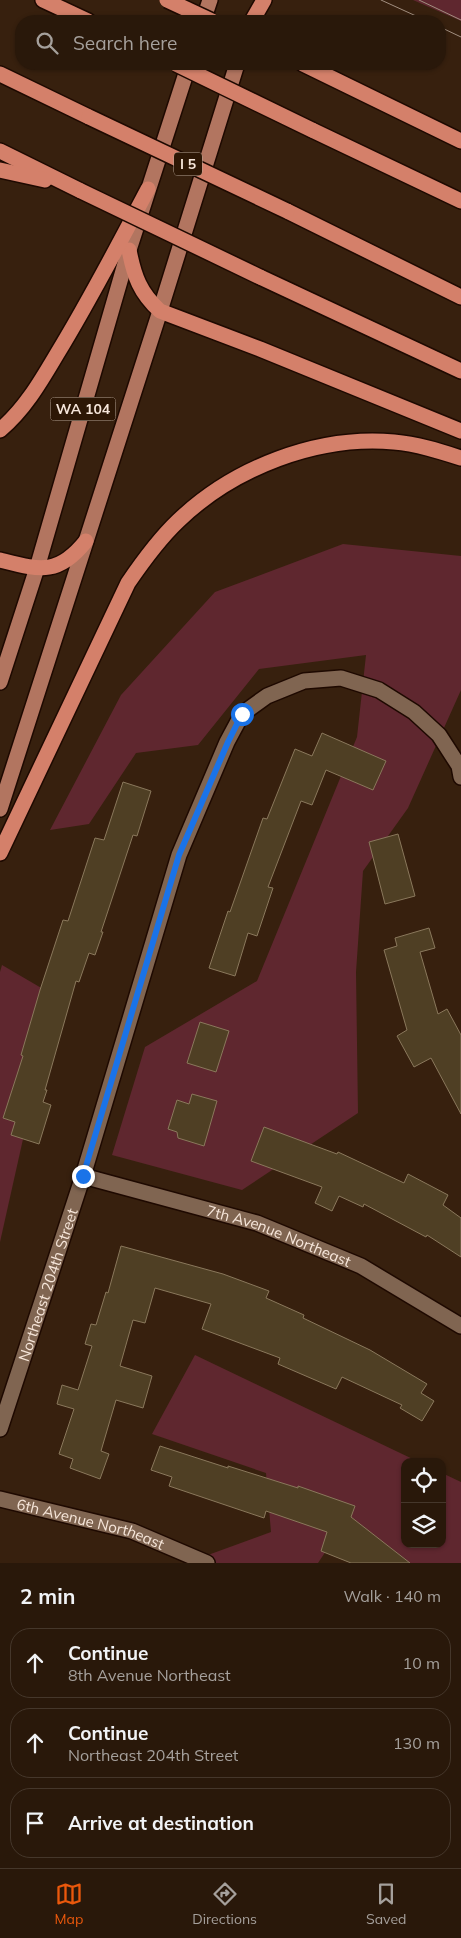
<!DOCTYPE html>
<html lang="en">
<head>
<meta charset="utf-8">
<style>
  :root { --surface:#29180a; --page:#352518; --text:#f1f3f6; --muted:#a5a09c; --line:#45372b; --accent:#ea580c }
  body { margin:0; font-family:Mulish,sans-serif; background:var(--page); color:var(--text) }
  .controls { position:absolute; right:15px; bottom:15px; display:grid; overflow:hidden; border-radius:10px; box-shadow:0 1px 4px #0004 }
  .controls button { width:45px; height:45px; display:grid; place-items:center; padding:0; border:0; border-bottom:1px solid var(--line); background:var(--surface); color:var(--text); font:25px sans-serif }
  .stop { position:absolute; width:15px; height:15px; margin:-11px; border:4px solid #1a73e8; border-radius:50%; background:#fff }
  .stop.end { background:#1a73e8; border-color:#fff; box-shadow:0 1px 5px #0008 }
  .list { margin:0; padding:0; list-style:none }
  h2 { display:flex; justify-content:space-between; align-items:center; height:65px; margin:0; padding:0 20px; font-size:21px }
  h2 small { font-size:16px; font-weight:400; color:var(--muted) }
  .list li { display:grid; grid-template-columns:32px 1fr auto; gap:15px; align-items:center; box-sizing:border-box; height:70px; margin:0 10px 10px; padding:0 10px; border:1px solid var(--line); border-radius:20px }
  .list b { display:block; font-size:19px; white-space:nowrap }
  .list p { margin:0; font-size:16px; white-space:nowrap; color:var(--muted) }
  .list em { font-size:16px; font-style:normal; color:var(--muted) }
  .icon { flex:none; width:28px; height:28px; fill:none; stroke:currentColor; stroke-width:2; stroke-linecap:round; stroke-linejoin:round }
  .map { position:relative; flex:none; width:461px; height:1563px; overflow:hidden }
  .search { position:absolute; background:var(--surface); box-shadow:0 1px 4px #0004; left:15px; right:15px; top:15px; height:55px; display:flex; align-items:center; gap:12px; box-sizing:border-box; padding:0 18px; border-radius:20px; color:var(--muted); font-size:19px }
  .sheet { height:305px; background:var(--surface) }
  nav { display:flex; justify-content:space-around; align-items:center; box-sizing:border-box; height:70px; border-top:1px solid var(--line); background:var(--surface); font-size:14px; color:var(--muted) }
  nav a { display:grid; justify-items:center; gap:2px }
  nav .on { color:var(--accent) }
  .map>svg:first-child { display:block }
  .green { fill:#5f272f }
  .building { fill:#4f3f24; stroke:#8a785c }
  .lines { fill:none; stroke-linecap:round; stroke-linejoin:round }
  .street-casing { stroke:#1e0900; stroke-width:18 }
  .primary-casing { stroke:#1e0900; stroke-width:18 }
  .highway-casing { stroke:#1e0900; stroke-width:18 }
  .street { stroke:#806551; stroke-width:15 }
  .primary { stroke:#b27560; stroke-width:15 }
  .highway { stroke:#d4806a; stroke-width:15 }
  .tram { stroke:#a18e7f; stroke-width:1 }
  .highway-bridge-casing { stroke:#1e0900; stroke-width:18; stroke-linecap:butt }
  .highway-bridge { stroke:#d4806a; stroke-width:15 }
  .route { stroke:#1a73e8; stroke-width:6 }
  .labels { text-anchor:middle; dominant-baseline:central; stroke-width:5; stroke-linejoin:round; paint-order:stroke }
  .shield { fill:#2d1705; stroke:#baa89a; stroke-width:1 }
  .shield-label { font-size:14px; font-weight:bold; fill:#f6e6da }
  .street-label { font-size:15px; fill:#f6e6da; stroke:#2d1705 }
</style>
</head>
<body>
<div class="map">
<svg width="461" height="1563" viewBox="0 0 461 1563">
  <rect width="100%" height="100%" fill="#37200e"/>
  <g class="green">
    <path d="M413 0H461V21Z"/>
    <path d="M343 544 461 556V690L408 808 363 871 356 972 358 1113 242 1190 112 1155 145 1047 257 981 357 737 366 655 259 669 198 745 136 753 89 824 50 830 121 695 215 592Z"/>
    <path d="M2 965 55 996 0 1242V972Z"/>
    <path d="M195 1355 419 1462H405V1544H442V1473L461 1482V1563H386L340 1530 318 1563H186L271 1532 266 1473 152 1434Z"/>
  </g>
  <g class="building">
    <path d="M322 733 386 761 373 790 326 770 312 805 301 801 268 887 273 888 257 936 248 933 235 976 209 968 228 911 230 912 263 818 267 819 295 749 312 756Z"/>
    <path d="M123 782 151 791 137 836 133 835 101 932H103L95 955 89 953 79 982 76 981 45 1090H47L43 1102 51 1105 39 1144 11 1135 15 1122 3 1118 23 1056 21 1055 40 990 63 920 68 921 95 838 104 840Z"/>
    <path d="M398 834 415 896 385 904 369 842Z"/>
    <path d="M429 928 435 948 420 952 438 1014 447 1009 461 1035V1114L431 1058 414 1067 397 1036 407 1030 384 950 397 946 395 938Z"/>
    <path d="M200 1022 229 1031 216 1072 187 1063Z"/>
    <path d="M192 1094 217 1101 204 1146 178 1138 177 1132 168 1129 177 1100 189 1104Z"/>
    <path d="M264 1127 337 1154 338 1152 404 1183 408 1174 448 1195 443 1205 461 1218V1257L427 1235 426 1237 364 1204 363 1207 339 1196 332 1211 315 1203 322 1187 251 1161Z"/>
    <path d="M121 1246 223 1274 269 1291 266 1298 304 1315 303 1318 370 1350 427 1384 421 1393 434 1401 422 1421 400 1408 402 1405 342 1377 336 1389 278 1364 280 1358 202 1329 211 1304 155 1288 145 1323 133 1320 120 1366 152 1376 143 1408 116 1400 101 1451 109 1454 100 1479 70 1468 73 1459 59 1454 74 1409 57 1404 62 1385 78 1390 92 1346 85 1344 91 1324 96 1325 106 1292 108 1293Z"/>
    <path d="M160 1446 228 1468V1466L298 1488V1486L355 1506 351 1517 410 1563H351L321 1551 327 1532 266 1511 264 1518 169 1486 172 1477 151 1470Z"/>
  </g>
  <g class="lines">
    <defs>
      <g id="street">
        <path id="s1" d="M83 1176 257 1223 361 1266 461 1326"/>
        <path id="s2" d="M0 1429 83 1176 179 855 227 742 242 714 267 696 304 681 341 678 379 690 414 712 439 735 459 766 461 777"/>
        <path id="s3" d="M0 1499 132 1531 207 1563"/>
      </g>
      <g id="primary">
        <path d="M203 21 210 0"/>
        <path d="M0 682 37 568 129 250 189 64"/>
        <path d="M0 809 160 311 237 64"/>
      </g>
      <g id="highway">
        <path d="M43 0 88 21"/>
        <path d="M252 21 264 0"/>
        <path d="M303 64 461 141"/>
        <path d="M0 74 89 117"/>
        <path d="M312 130 461 201"/>
        <path d="M0 151 81 191"/>
        <path d="M0 170 45 180"/>
        <path d="M287 211 461 297"/>
        <path d="M129 250C134 276 140 293 160 311L260 349 461 431"/>
        <path d="M260 277 461 371"/>
        <path d="M0 430C25 409 41 381 57 354 90 300 119 244 148 189"/>
        <path d="M0 560C40 570 58 576 86 541"/>
        <path d="M0 853 128 583C143 561 158 540 178 521 233 468 317 435 394 442 417 444 439 451 461 458"/>
      </g>
    </defs>
    <use href="#street" class="street-casing"/>
    <use href="#primary" class="primary-casing"/>
    <use href="#highway" class="highway-casing"/>
    <use href="#street" class="street"/>
    <use href="#primary" class="primary"/>
    <use href="#highway" class="highway"/>
    <g class="tram">
      <path d="M381 0 427 21"/>
      <path d="M419 0 461 20"/>
      <path d="M440 27 461 37"/>
    </g>
    <defs>
      <g id="highway-bridge">
        <path d="M167 0 212 21"/>
        <path d="M176 64 312 130"/>
        <path d="M89 117 287 211"/>
        <path d="M81 191 260 277"/>
      </g>
    </defs>
    <use href="#highway-bridge" class="highway-bridge-casing"/>
    <use href="#highway-bridge" class="highway-bridge"/>
  </g>
  <g class="lines">
    <path class="route" d="M83 1176 179 855 228 742 242 714"/>
  </g>
  <g class="labels">
    <g class="shield">
      <rect x="174" y="152.5" width="28" height="23" rx="4"/>
      <rect x="50.5" y="397.5" width="65" height="23" rx="4"/>
    </g>
    <g class="shield-label">
      <text x="188" y="164">I 5</text>
      <text x="83" y="409">WA 104</text>
    </g>
    <g class="street-label">
      <text stroke="none"><textPath href="#s1" startOffset="205">7th Avenue Northeast</textPath></text>
      <text stroke="none"><textPath href="#s2" startOffset="152">Northeast 204th Street</textPath></text>
      <text stroke="none"><textPath href="#s3" startOffset="94">6th Avenue Northeast</textPath></text>
    </g>
  </g>
</svg>
<div class="controls">
<button><svg class="icon" aria-label="locate" viewBox="0 0 24 24"><circle cx="12" cy="12" r="6"/><path d="M12 2v4M12 18v4M2 12h4M18 12h4"/></svg></button>
<button><svg class="icon" aria-label="layers" viewBox="0 0 24 24"><path d="M12 4l9 5-9 5-9-5zM3 14l9 5 9-5"/></svg></button>
</div>
<div class="stop" style="left:242px;top:714px"></div>
<div class="stop end" style="left:83px;top:1176px"></div>
<div class="search"><svg class="icon" aria-label="search" viewBox="0 0 24 24"><circle cx="10" cy="10" r="6"/><path d="M15 15l6 6"/></svg>Search here</div>
</div>
<section class="sheet">
<h2>2 min<small>Walk · 140 m</small></h2>
<ul class="list">
<li><svg class="icon" aria-label="ahead" viewBox="0 0 24 24"><path d="M12 20V5M6 11l6-6 6 6"/></svg><div><b>Continue</b><p>8th Avenue Northeast</p></div><em>10 m</em></li>
<li><svg class="icon" aria-label="ahead" viewBox="0 0 24 24"><path d="M12 20V5M6 11l6-6 6 6"/></svg><div><b>Continue</b><p>Northeast 204th Street</p></div><em>130 m</em></li>
<li><svg class="icon" aria-label="arrive" viewBox="0 0 24 24"><path d="M6 21V4h12l-3 4 3 4H6"/></svg><div><b>Arrive at destination</b></div></li>
</ul>
</section>
<nav>
<a class="on"><svg class="icon" aria-label="map" viewBox="0 0 24 24"><path d="M3 6l6-2 6 2 6-2v14l-6 2-6-2-6 2zM9 4v14M15 6v14"/></svg>Map</a>
<a><svg class="icon" aria-label="directions" viewBox="0 0 24 24"><path d="M12 3l9 9-9 9-9-9zM9 14v-3h6M13 9l2 2-2 2"/></svg>Directions</a>
<a><svg class="icon" aria-label="saved" viewBox="0 0 24 24"><path d="M7 4h10v16l-5-4-5 4z"/></svg>Saved</a>
</nav>
</body>
</html>
